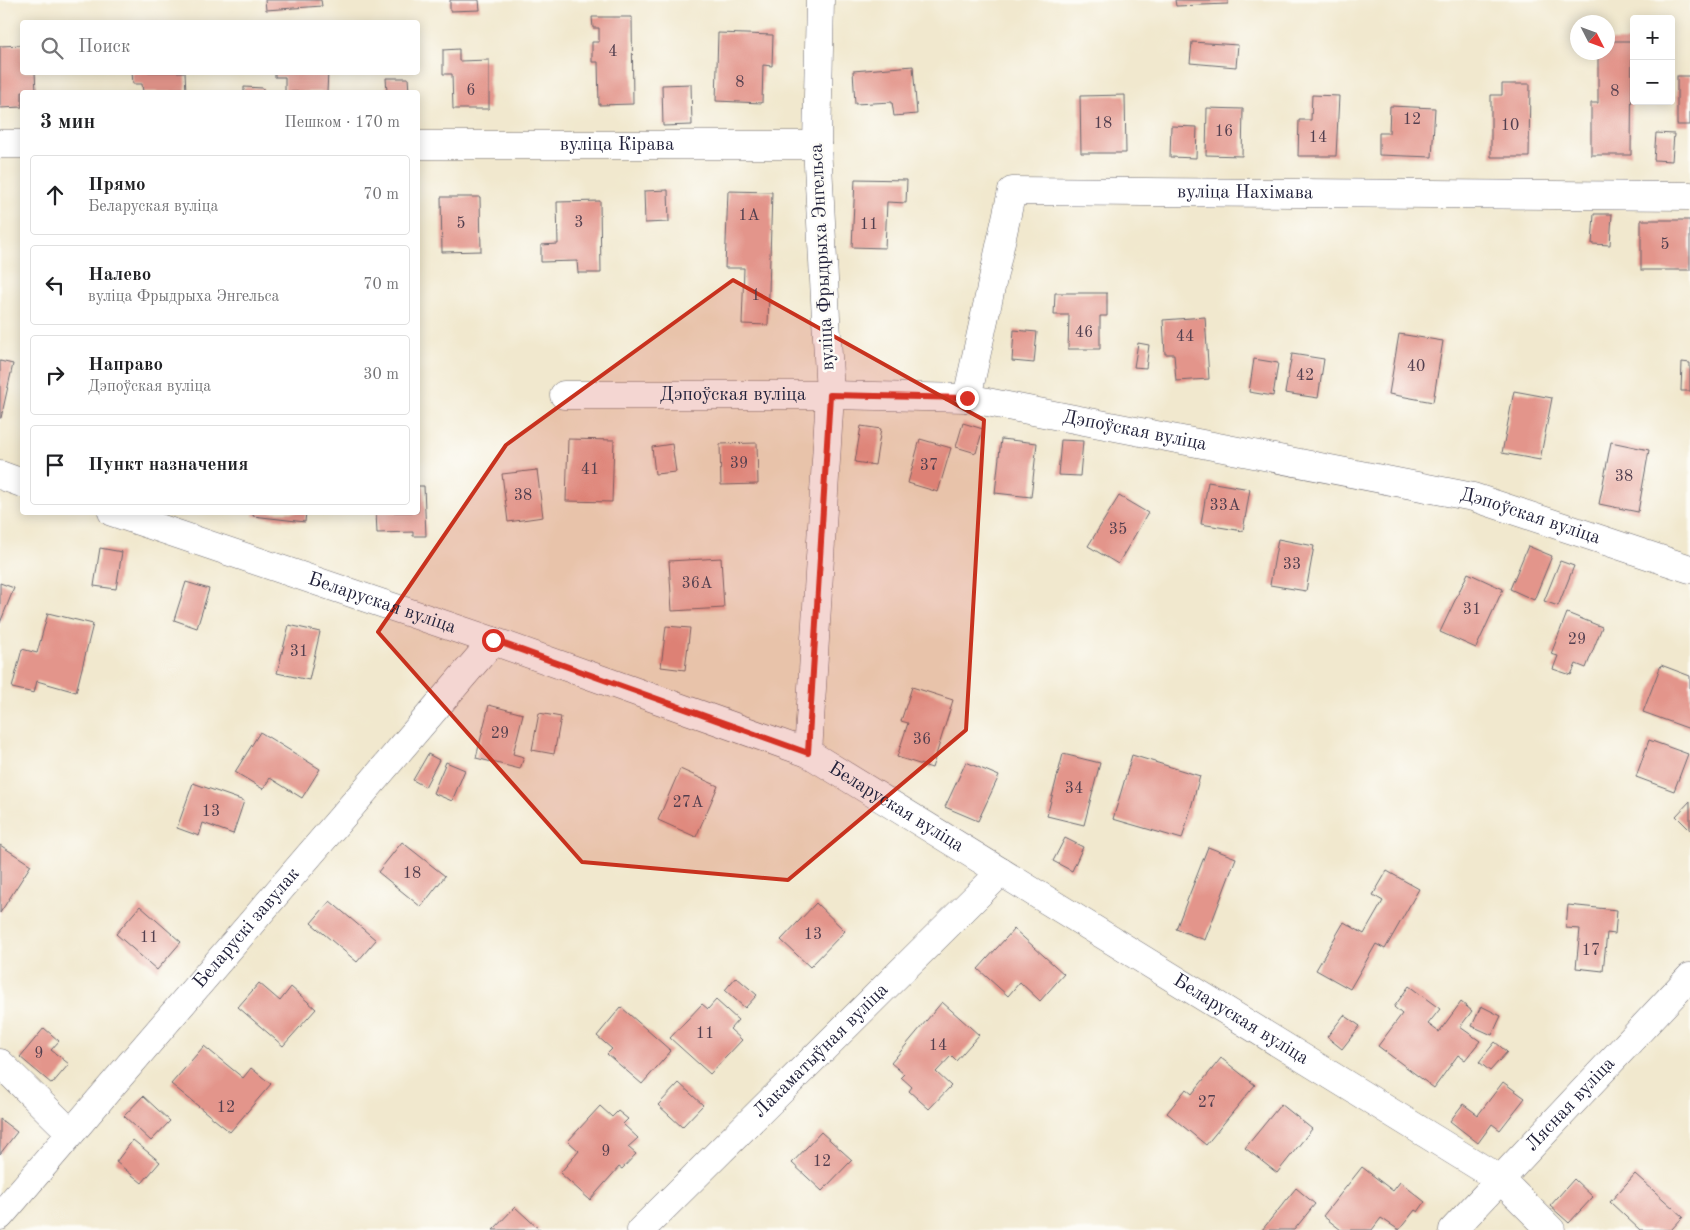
<!DOCTYPE html>
<html lang="ru">
<head>
<meta charset="utf-8">
<style>
  :root { --surface:#fff; --page:#f2f2f2; --text:#202124; --muted:#757577; --line:#e0e0e0 }
  body { margin:0; font-family:"Old Standard TT",serif; background:var(--page); color:var(--text) }
  .controls { position:absolute; right:15px; top:15px; display:grid; overflow:hidden; border-radius:5px; box-shadow:0 2px 12px #0003 }
  .controls button { width:45px; height:45px; display:grid; place-items:center; padding:0; border:0; border-bottom:1px solid var(--line); background:var(--surface); color:var(--text); font:25px sans-serif }
  .compass { position:absolute; left:1570px; top:15px; width:45px; height:45px; border-radius:50%; background:var(--surface); box-shadow:0 2px 12px #0003; rotate:132deg }
  .stop { position:absolute; width:15px; height:15px; margin:-11px; border:4px solid #d93025; border-radius:50%; background:#fff }
  .stop.end { background:#d93025; border-color:#fff; box-shadow:0 1px 5px #0008 }
  .list { margin:0; padding:0; list-style:none }
  h2 { display:flex; justify-content:space-between; align-items:center; height:65px; margin:0; padding:0 20px; font-size:21px }
  h2 small { font-size:16px; font-weight:400; color:var(--muted) }
  .list li { display:grid; grid-template-columns:32px 1fr auto; gap:15px; align-items:center; box-sizing:border-box; height:80px; margin:0 10px 10px; padding:0 10px; border:1px solid var(--line); border-radius:5px }
  .list b { display:block; font-size:19px; white-space:nowrap }
  .list p { margin:0; font-size:16px; white-space:nowrap; color:var(--muted) }
  .list em { font-size:16px; font-style:normal; color:var(--muted) }
  .icon { flex:none; width:28px; height:28px; fill:none; stroke:currentColor; stroke-width:2; stroke-linecap:round; stroke-linejoin:round }
  .map { position:relative; flex:none; width:1690px; height:1230px; overflow:hidden }
  .search { position:absolute; background:var(--surface); box-shadow:0 2px 12px #0003; left:20px; top:20px; width:400px; height:55px; display:flex; align-items:center; gap:12px; box-sizing:border-box; padding:0 18px; border-radius:5px; color:var(--muted); font-size:19px }
  .panel { position:absolute; background:var(--surface); box-shadow:0 2px 12px #0003; left:20px; top:90px; width:400px; height:425px; border-radius:5px }
  .map>svg:first-child { display:block }
  .building { fill:#e3958b }
  .lines { fill:none; stroke-linecap:round; stroke-linejoin:round }
  .minor-casing { stroke:#6a676e; stroke-width:29 }
  .minor { stroke:#fff; stroke-width:28 }
  .route { stroke:#d93025; stroke-width:6 }
  .marked { fill:#c8321e; fill-opacity:0.2; stroke:#c8321e; stroke-width:4; stroke-linejoin:round }
  .labels { text-anchor:middle; dominant-baseline:central; stroke-width:5; stroke-linejoin:round; paint-order:stroke }
  .number-label { font-size:16px; fill:#523f4f }
  .street-label { font-size:19px; fill:#22223b; stroke:#fdfcf7 }
</style>
</head>
<body>
<div class="map">
<svg width="1690" height="1230" viewBox="0 0 1690 1230">
  <rect width="100%" height="100%" fill="#fdfcf7"/>
  <filter id="ink" filterUnits="userSpaceOnUse"><feTurbulence type="fractalNoise" baseFrequency=".02" numOctaves="2"/><feDisplacementMap in="SourceGraphic" scale="10" xChannelSelector="R" yChannelSelector="G"/><feConvolveMatrix kernelMatrix="1 2 1 2 8 2 1 2 1" color-interpolation-filters="sRGB"/></filter>
  <filter id="wash" filterUnits="userSpaceOnUse"><feTurbulence type="fractalNoise" baseFrequency=".0096" numOctaves="4" result="noise"/><feDisplacementMap in="SourceGraphic" scale="20" xChannelSelector="R" yChannelSelector="G"/><feGaussianBlur stdDeviation="1.12" result="paint"/><feColorMatrix in="noise" values="0 0 0 0 0 0 0 0 0 0 0 0 0 0 0 0 0 1.4 0 .05"/><feComposite in="paint" operator="in"/></filter>
  <g filter="url(#wash)">
    <rect width="100%" height="100%" fill="#f1e8ce"/>
    <g id="blocks">
      <g class="building">
        <path d="M265 0H321L322 6 266 10Z"/>
        <path d="M450 0H479L480 10 450 11Z"/>
        <path d="M1175 0H1228V4L1176 6Z"/>
        <path d="M592 17H632L633 104 599 105 598 62H592V42H599V28H593Z"/>
        <path d="M718 33 773 35 772 66 763 65 762 103 716 101Z"/>
        <path d="M1608 41H1632L1631 155H1591V103H1598V58H1589V52H1608Z"/>
        <path d="M1192 42 1238 45 1236 67 1190 63Z"/>
        <path d="M22 45V72H35L36 92H22V107L0 108V46Z"/>
        <path d="M459 49V61L489 60V109H453L452 74H443V50Z"/>
        <path d="M913 66 917 114 894 116 892 102 855 104 853 71Z"/>
        <path d="M132 72H185L186 92H143L142 84H133Z"/>
        <path d="M275 72H328L327 92H285V77H275Z"/>
        <rect x="1677" y="76" width="13" height="49"/>
        <path d="M386 78H408L409 92H387Z"/>
        <path d="M691 84 692 125 663 126 662 85Z"/>
        <path d="M1502 84H1530L1529 157H1491V95H1502Z"/>
        <path d="M244 87 263 88V92H244Z"/>
        <path d="M1125 95 1126 153H1081L1080 96Z"/>
        <path d="M1312 95 1339 96 1336 156H1298L1299 120H1311Z"/>
        <path d="M1390 106 1435 108 1432 157 1379 155V133H1389Z"/>
        <path d="M1207 108 1243 109 1242 156 1206 155Z"/>
        <path d="M1171 126 1197 127 1196 158 1170 157Z"/>
        <path d="M1656 133 1674 134 1672 161 1654 160Z"/>
        <path d="M855 179 907 180 906 203 887 202 885 248 852 247Z"/>
        <path d="M668 190 669 222 645 223 644 191Z"/>
        <path d="M728 191 772 192 768 325 742 324 744 268H725Z"/>
        <path d="M441 197H480L481 251 442 252Z"/>
        <path d="M600 201 601 273H578L577 261 541 262V245L558 244 557 202Z"/>
        <path d="M1594 214H1612L1610 245 1592 244Z"/>
        <rect x="1641" y="220" width="49" height="50"/>
        <path d="M1055 293H1107V316H1100V349H1068L1069 315H1054Z"/>
        <path d="M1205 317 1209 379 1176 381 1174 354H1165L1163 320Z"/>
        <path d="M1014 330 1037 332 1034 363 1012 361Z"/>
        <path d="M1399 334 1443 341 1433 402 1389 394Z"/>
        <path d="M1138 343 1149 345 1146 368 1134 367Z"/>
        <path d="M1292 354 1324 359 1318 398 1285 393Z"/>
        <path d="M1254 359 1278 363 1273 396 1249 392Z"/>
        <path d="M0 361 13 364 1 418H0Z"/>
        <path d="M1682 362 1690 363V391H1681Z"/>
        <path d="M1514 391 1552 398 1540 460 1502 453Z"/>
        <path d="M963 423 983 429 976 453 956 447Z"/>
        <path d="M861 426 881 429 875 465 855 462Z"/>
        <path d="M568 439 614 440 612 502 566 501Z"/>
        <path d="M920 439 951 448 938 492 908 483Z"/>
        <path d="M1001 439 1037 443 1031 497 995 493Z"/>
        <path d="M1061 440 1083 441 1080 476 1058 475Z"/>
        <path d="M1611 442 1649 450 1638 512 1599 504Z"/>
        <path d="M757 443 758 484 721 485 720 444Z"/>
        <path d="M672 444 676 472 655 474 652 447Z"/>
        <path d="M537 470 543 517 508 522 502 474Z"/>
        <path d="M1208 482 1250 489 1243 531 1201 524Z"/>
        <path d="M418 486H424L426 536H413V532L377 533 376 512H418Z"/>
        <path d="M1119 496 1148 513 1118 564 1088 546Z"/>
        <path d="M254 512H306L305 522 253 516Z"/>
        <path d="M1278 539 1314 546 1306 591 1270 585Z"/>
        <path d="M1528 546 1552 556 1534 600 1510 589Z"/>
        <path d="M100 548 122 552 116 589 94 586Z"/>
        <path d="M721 558 724 608 672 611 669 561Z"/>
        <path d="M1560 561 1574 566 1558 606 1544 601Z"/>
        <path d="M1468 573 1503 589 1476 648 1440 632Z"/>
        <path d="M186 582 209 589 197 628 174 620Z"/>
        <path d="M0 583 14 588 0 623Z"/>
        <path d="M48 613 93 624 76 692 37 681 34 693 12 688 22 649 37 653Z"/>
        <path d="M1567 613 1602 627 1586 668 1576 664 1571 675 1553 669 1558 656 1551 654Z"/>
        <path d="M289 625 320 632 309 680 277 673Z"/>
        <path d="M666 626 690 628 685 670 661 667Z"/>
        <path d="M1661 665 1690 676V729L1643 712Z"/>
        <path d="M912 687 953 700 932 768 897 757 908 723 901 721Z"/>
        <path d="M489 705 523 714 513 754 524 757 520 769 476 758Z"/>
        <path d="M539 713 561 717 554 754 532 750Z"/>
        <path d="M260 732 320 769 302 798 270 778 263 789 235 772Z"/>
        <path d="M1649 740 1688 754 1674 791 1636 777Z"/>
        <path d="M428 754 439 760 425 787 413 780Z"/>
        <path d="M1063 754 1100 763 1084 825 1047 816Z"/>
        <path d="M1132 755 1200 776 1182 839 1113 819Z"/>
        <path d="M446 762 465 770 452 801 433 793Z"/>
        <path d="M966 762 999 776 978 821 945 807Z"/>
        <path d="M680 769 718 786 696 837 658 820Z"/>
        <path d="M193 783 244 801 233 834 203 823 199 836 177 828Z"/>
        <path d="M1690 801V830L1676 816Z"/>
        <path d="M1065 838 1083 847 1072 871 1053 861Z"/>
        <path d="M402 842 445 876 421 907 378 872Z"/>
        <path d="M0 845 31 865 0 913Z"/>
        <path d="M1208 847 1236 858 1205 940 1176 929Z"/>
        <path d="M1387 871 1419 889 1385 949 1376 944 1350 989 1316 970 1344 922 1364 934 1383 901 1373 895Z"/>
        <path d="M330 901 376 940 357 962 311 923Z"/>
        <path d="M816 903 845 931 810 967 781 940Z"/>
        <path d="M1568 905 1617 910 1615 934 1607 933 1603 971 1576 968 1580 929 1566 928Z"/>
        <path d="M140 906 181 942 157 970 116 934Z"/>
        <path d="M1014 929 1064 974 1040 1001 1020 982 1008 996 978 969Z"/>
        <path d="M736 977 757 995 745 1008 725 990Z"/>
        <path d="M259 983 280 1001 291 987 316 1009 283 1046 238 1007Z"/>
        <path d="M1409 986 1440 1009 1428 1024 1439 1032 1461 1002 1472 1011 1460 1027 1480 1041 1465 1060 1458 1055 1434 1088 1378 1046 1402 1014 1394 1007Z"/>
        <path d="M716 1000 738 1020 730 1029 742 1040 710 1074 670 1038 702 1004 708 1009Z"/>
        <path d="M942 1002 979 1035 956 1061 951 1056 936 1072 951 1086 929 1109 909 1091 912 1087 901 1077 904 1074 891 1063Z"/>
        <path d="M1481 1006 1501 1016 1492 1035 1472 1026Z"/>
        <path d="M621 1007 671 1051 642 1084 607 1054 612 1049 597 1036Z"/>
        <path d="M1344 1015 1360 1026 1342 1049 1327 1037Z"/>
        <path d="M44 1028 59 1041 51 1050 69 1064 52 1084 20 1057Z"/>
        <path d="M1495 1042 1507 1052 1490 1071 1479 1062Z"/>
        <path d="M204 1046 243 1078 251 1068 271 1084 230 1132 171 1084Z"/>
        <path d="M1221 1058 1255 1085 1206 1145 1167 1113 1186 1089 1192 1094Z"/>
        <path d="M1503 1082 1525 1098 1500 1130 1492 1124 1478 1143 1450 1121 1463 1104 1478 1115Z"/>
        <path d="M679 1083 703 1105 682 1127 658 1105Z"/>
        <path d="M143 1096 170 1121 151 1141 124 1116Z"/>
        <path d="M1281 1104 1312 1129 1277 1173 1245 1148Z"/>
        <path d="M600 1106 612 1117 618 1111 628 1119 623 1124 638 1138 628 1147 636 1154 622 1169 619 1167 590 1200 560 1173 579 1151 568 1141Z"/>
        <path d="M0 1119 17 1132 0 1154Z"/>
        <path d="M821 1132 852 1160 822 1191 792 1163Z"/>
        <path d="M133 1140 160 1162 142 1183 116 1162Z"/>
        <path d="M1362 1167 1393 1191 1400 1182 1425 1202 1418 1212 1415 1210 1399 1230 1381 1218 1372 1230H1341L1323 1216Z"/>
        <path d="M1635 1174 1683 1217 1671 1230H1640L1610 1202Z"/>
        <path d="M1574 1179 1593 1197 1569 1223 1550 1206Z"/>
        <path d="M1296 1188 1315 1204 1294 1230H1262Z"/>
        <path d="M515 1207 540 1230H493Z"/>
      </g>
    </g>
  </g>
  <g filter="url(#ink)">
    <use href="#blocks" fill-opacity="0" stroke="#6a676e" stroke-width="1"/>
    <g class="lines">
      <defs>
        <g id="minor">
          <path d="M0 144H22"/>
          <path id="s1" d="M418 145H817"/>
          <path id="s2" d="M564 395H830L967 398 1473 497 1690 569"/>
          <path id="s3" d="M967 398 1012 191 1690 196"/>
          <path d="M0 475 22 483"/>
          <path id="s4" d="M112 512 493 641 808 753 1501 1180 1551 1230"/>
          <path d="M808 753 830 395 817 145 820 0"/>
          <path d="M0 1063 71 1133"/>
          <path id="s5" d="M0 1216 493 641"/>
          <path id="s6" d="M641 1230 1001 872"/>
          <path id="s7" d="M1453 1230 1690 977"/>
        </g>
      </defs>
      <use href="#minor" class="minor-casing"/>
      <use href="#minor" class="minor"/>
    </g>
  </g>
  <g class="lines" filter="url(#ink)">
    <path class="route" d="M493 640 808 753 830 395 967 398"/>
  </g>
  <path class="marked" d="M733 280 984 420 966 730 788 880 582 862 378 632 506 445Z"/>
  <g class="labels">
    <g class="number-label">
      <text x="613" y="52">4</text>
      <text x="740" y="83">8</text>
      <text x="471" y="91">6</text>
      <text x="1615" y="92">8</text>
      <text x="1412" y="120">12</text>
      <text x="1103" y="124">18</text>
      <text x="1510" y="126">10</text>
      <text x="1224" y="132">16</text>
      <text x="1318" y="138">14</text>
      <text x="749" y="216">1А</text>
      <text x="579" y="223">3</text>
      <text x="461" y="224">5</text>
      <text x="869" y="225">11</text>
      <text x="1665" y="245">5</text>
      <text x="756" y="296">1</text>
      <text x="1084" y="333">46</text>
      <text x="1185" y="337">44</text>
      <text x="1416" y="367">40</text>
      <text x="1305" y="376">42</text>
      <text x="739" y="464">39</text>
      <text x="929" y="466">37</text>
      <text x="590" y="470">41</text>
      <text x="1624" y="477">38</text>
      <text x="523" y="496">38</text>
      <text x="1225" y="506">33А</text>
      <text x="1118" y="530">35</text>
      <text x="1292" y="565">33</text>
      <text x="697" y="584">36А</text>
      <text x="1472" y="610">31</text>
      <text x="1577" y="640">29</text>
      <text x="299" y="652">31</text>
      <text x="500" y="734">29</text>
      <text x="922" y="740">36</text>
      <text x="1074" y="789">34</text>
      <text x="688" y="803">27А</text>
      <text x="211" y="812">13</text>
      <text x="412" y="874">18</text>
      <text x="813" y="935">13</text>
      <text x="149" y="938">11</text>
      <text x="1591" y="951">17</text>
      <text x="705" y="1034">11</text>
      <text x="938" y="1046">14</text>
      <text x="39" y="1054">9</text>
      <text x="1207" y="1103">27</text>
      <text x="226" y="1108">12</text>
      <text x="606" y="1152">9</text>
      <text x="822" y="1162">12</text>
    </g>
    <g class="street-label">
      <text stroke="none"><textPath href="#s1" startOffset="199">вуліца Кірава</textPath></text>
      <text stroke="none"><textPath href="#s3" startOffset="445">вуліца Нахімава</textPath></text>
      <text transform="translate(823 257) rotate(-93)">вуліца Фрыдрыха Энгельса</text>
      <text stroke="none"><textPath href="#s2" startOffset="169">Дэпоўская вуліца</textPath></text>
      <text stroke="none"><textPath href="#s2" startOffset="574">Дэпоўская вуліца</textPath></text>
      <text stroke="none"><textPath href="#s2" startOffset="979">Дэпоўская вуліца</textPath></text>
      <text stroke="none"><textPath href="#s4" startOffset="285">Беларуская вуліца</textPath></text>
      <text stroke="none"><textPath href="#s4" startOffset="840">Беларуская вуліца</textPath></text>
      <text stroke="none"><textPath href="#s5" startOffset="379">Беларускі завулак</textPath></text>
      <text stroke="none"><textPath href="#s4" startOffset="1245">Беларуская вуліца</textPath></text>
      <text stroke="none"><textPath href="#s6" startOffset="254">Лакаматыўная вуліца</textPath></text>
      <text stroke="none"><textPath href="#s7" startOffset="172">Лясная вуліца</textPath></text>
    </g>
  </g>
</svg>
<div class="controls">
<button>+</button>
<button>−</button>
</div>
<svg class="compass" viewBox="-18 -18 36 36"><path d="M0-13l5 13h-10z" fill="#e53935"/><path d="M0 13l5-13h-10z" fill="#757577"/></svg>
<div class="stop" style="left:493px;top:640px"></div>
<div class="stop end" style="left:967px;top:398px"></div>
<div class="search"><svg class="icon" aria-label="search" viewBox="0 0 24 24"><circle cx="10" cy="10" r="6"/><path d="M15 15l6 6"/></svg>Поиск</div>
<section class="panel">
<h2>3 мин<small>Пешком · 170 m</small></h2>
<ul class="list">
<li><svg class="icon" aria-label="ahead" viewBox="0 0 24 24"><path d="M12 20V5M6 11l6-6 6 6"/></svg><div><b>Прямо</b><p>Беларуская вуліца</p></div><em>70 m</em></li>
<li><svg class="icon" aria-label="left" viewBox="0 0 24 24"><path d="M17 20v-9H6M10 6l-5 5 5 5"/></svg><div><b>Налево</b><p>вуліца Фрыдрыха Энгельса</p></div><em>70 m</em></li>
<li><svg class="icon" aria-label="right" viewBox="0 0 24 24"><path d="M7 20v-9h11M14 6l5 5-5 5"/></svg><div><b>Направо</b><p>Дэпоўская вуліца</p></div><em>30 m</em></li>
<li><svg class="icon" aria-label="arrive" viewBox="0 0 24 24"><path d="M6 21V4h12l-3 4 3 4H6"/></svg><div><b>Пункт назначения</b></div></li>
</ul>
</section>
</div>
</body>
</html>
